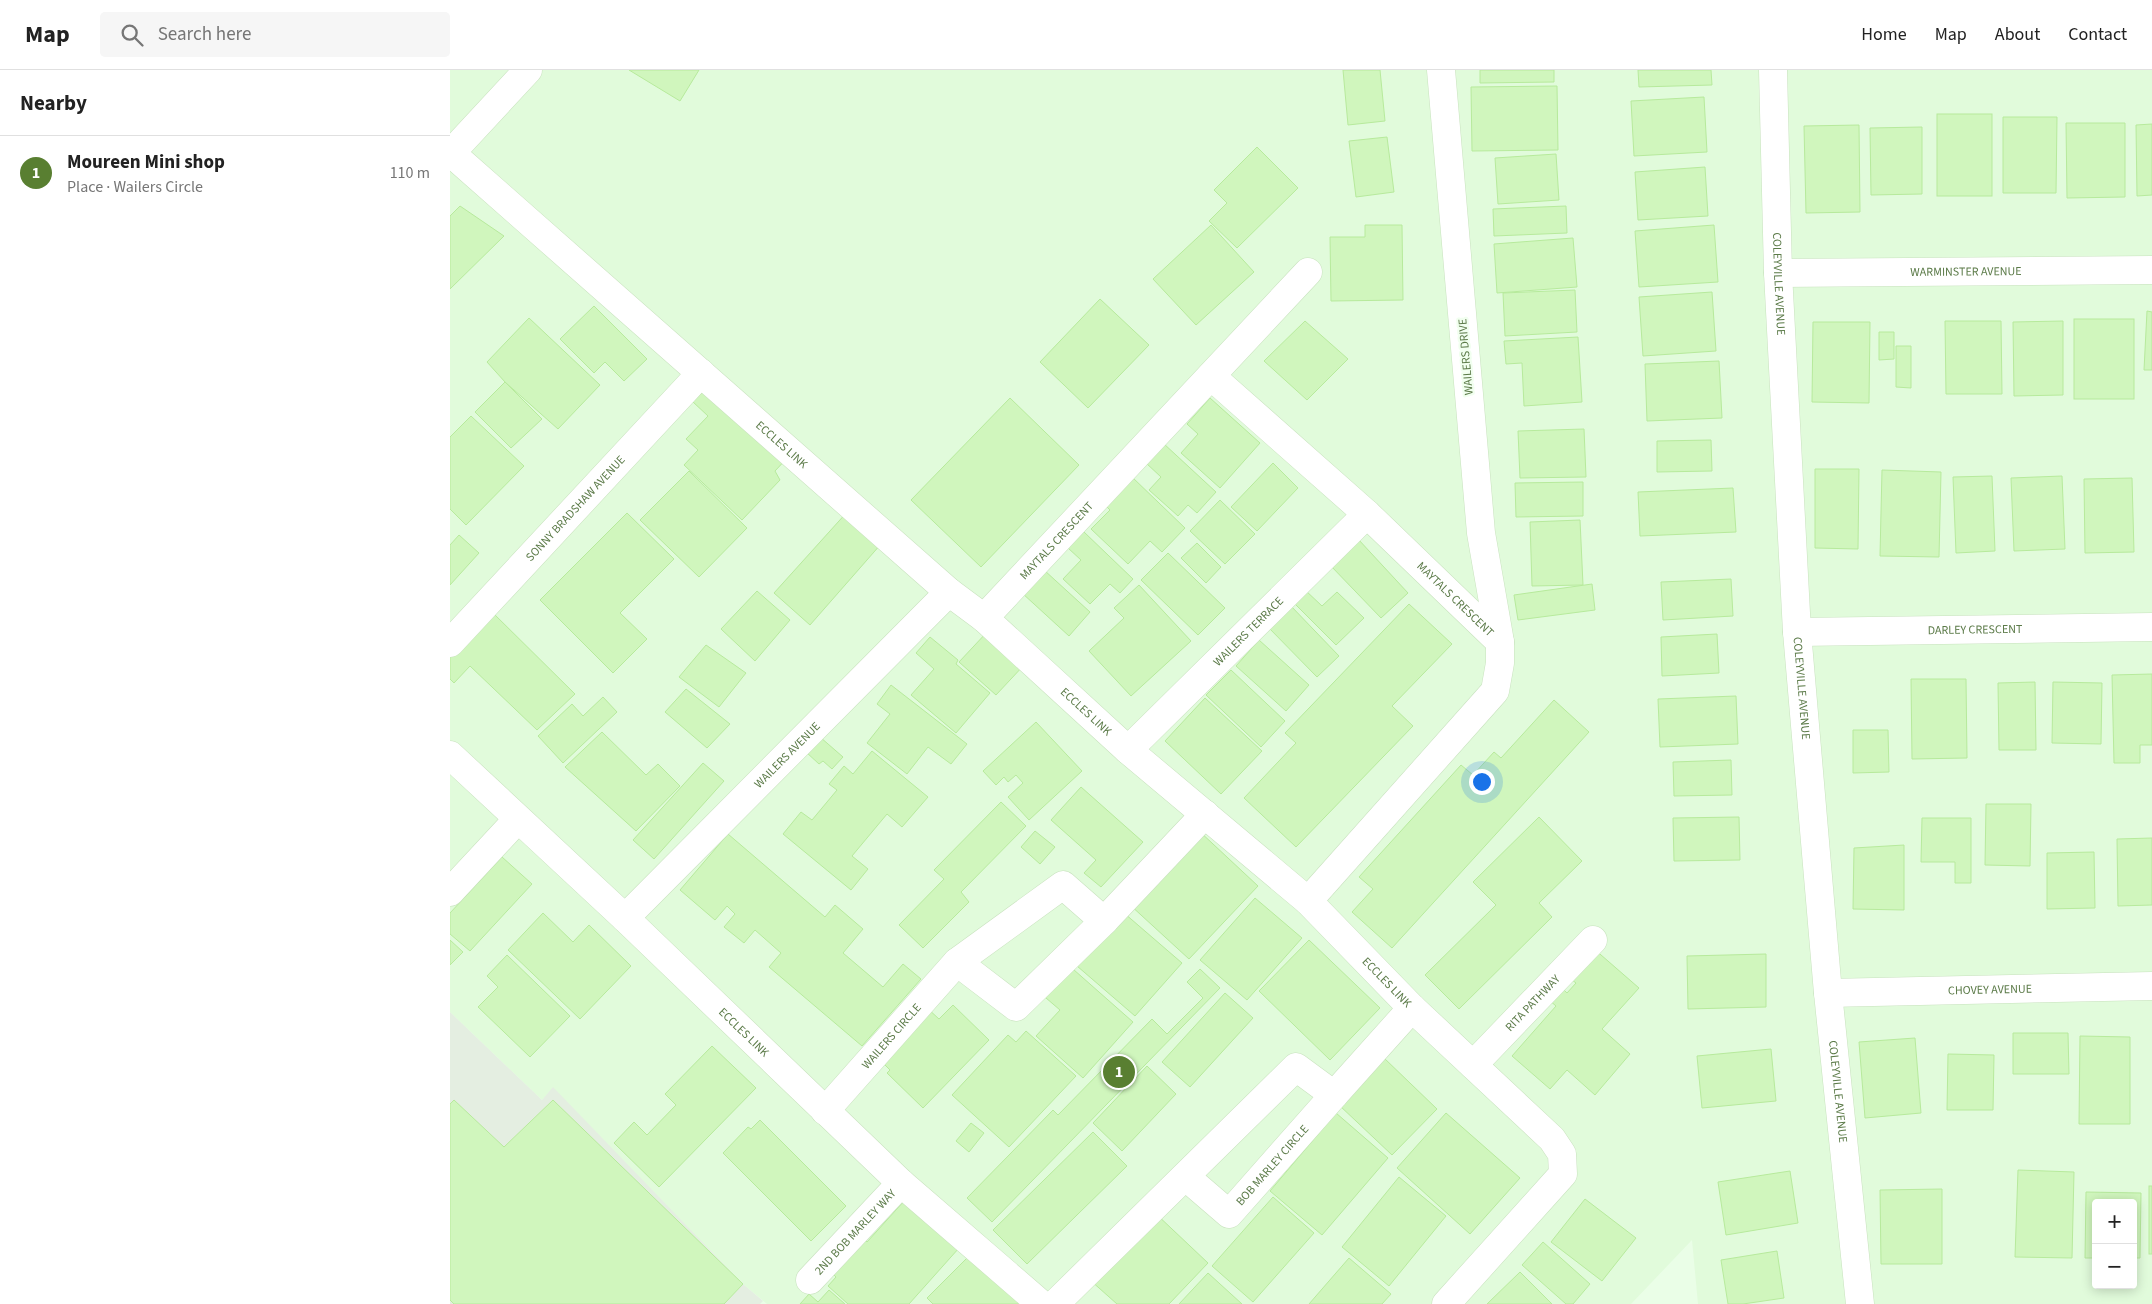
<!DOCTYPE html>
<html lang="en">
<head>
<meta charset="utf-8">
<style>
  :root { --surface:#fff; --page:#f6f6f6; --text:#222; --muted:#767676; --line:#e0e0e0; --accent:#597f31 }
  body { margin:0; font-family:"Source Sans 3",sans-serif; background:var(--page); color:var(--text) }
  .controls { position:absolute; right:15px; bottom:15px; display:grid; overflow:hidden; border-radius:5px; box-shadow:0 2px 12px #0003 }
  .controls button { width:45px; height:45px; display:grid; place-items:center; padding:0; border:0; border-bottom:1px solid var(--line); background:var(--surface); color:var(--text); font:25px sans-serif }
  .you { position:absolute; left:1031px; top:711px; width:18px; height:18px; margin:-12px; border:4px solid #fff; border-radius:50%; background:#1a73e8; box-shadow:0 0 0 8px #1a73e833 }
  .badge { display:grid; place-items:center; width:32px; height:32px; border-radius:50%; background:var(--accent); color:#fff; font-size:16px; font-weight:700 }
  .pin { position:absolute; translate:-50% -50%; border:2px solid #fff; box-shadow:0 1px 5px #0006 }
  .list { margin:0; padding:0; list-style:none }
  h2 { display:flex; justify-content:space-between; align-items:center; height:65px; margin:0; padding:0 20px; font-size:21px }
  h2 small { font-size:16px; font-weight:400; color:var(--muted) }
  .list li { display:grid; grid-template-columns:32px 1fr auto; gap:15px; align-items:center; box-sizing:border-box; height:75px; padding:0 20px; border-top:1px solid var(--line) }
  .list b { display:block; font-size:19px; white-space:nowrap }
  .list p { margin:0; font-size:16px; white-space:nowrap; color:var(--muted) }
  .list em { font-size:16px; font-style:normal; color:var(--muted) }
  .icon { flex:none; width:28px; height:28px; fill:none; stroke:currentColor; stroke-width:2; stroke-linecap:round; stroke-linejoin:round }
  .map { position:relative; flex:none; width:1702px; height:1234px; overflow:hidden }
  header { display:flex; align-items:center; gap:30px; box-sizing:border-box; height:70px; padding:0 25px; background:var(--surface); border-bottom:1px solid var(--line) }
  header strong { font-size:24px }
  nav { display:flex; gap:28px; margin-inline-start:auto; font-size:18px }
  .search { width:350px; height:45px; background:var(--page); display:flex; align-items:center; gap:12px; box-sizing:border-box; padding:0 18px; border-radius:5px; color:var(--muted); font-size:19px }
  main { display:flex }
  aside { flex:1; background:var(--surface) }
  .map>svg:first-child { display:block }
  .residential { fill:#e1fbdb; fill-rule:evenodd }
  .industrial { fill:#e4eee1 }
  .building { fill:#d0f6bd; stroke:#b7ea9c }
  .lines { fill:none; stroke-linecap:round; stroke-linejoin:round }
  .minor-casing { stroke:#c8e2be; stroke-width:29 }
  .minor { stroke:#fff; stroke-width:28 }
  .labels { text-anchor:middle; dominant-baseline:central; stroke-width:4.5; stroke-linejoin:round; paint-order:stroke }
  .street-label { font-size:12px; fill:#5c7b49; stroke:#f1ffef }
</style>
</head>
<body>
<header>
<strong>Map</strong>
<div class="search"><svg class="icon" aria-label="search" viewBox="0 0 24 24"><circle cx="10" cy="10" r="6"/><path d="M15 15l6 6"/></svg>Search here</div>
<nav><a>Home</a><a>Map</a><a>About</a><a>Contact</a></nav>
</header>
<main>
<aside>
<h2>Nearby<small></small></h2>
<ul class="list">
<li><span class="badge">1</span><div><b>Moureen Mini shop</b><p>Place · Wailers Circle</p></div><em>110 m</em></li>
</ul>
</aside>
<div class="map">
<svg width="1702" height="1234" viewBox="0 0 1702 1234">
  <rect width="100%" height="100%" fill="#eafee7"/>
  <path class="residential" d="M0 0H1702V1234H1248L1242 1170 1181 1234H317L293 1214 103 1018 92 1030 0 942ZM1646 1133H1683V1215H1646Z"/>
  <path class="industrial" d="M0 942 92 1030 103 1017 293 1214 313 1231 310 1234H0Z"/>
  <g class="building">
    <path d="M179 0H249L230 31Z"/>
    <path d="M893 0H930L935 51 898 55Z"/>
    <path d="M1030 0H1104V12L1030 13Z"/>
    <path d="M1188 0H1261L1262 15 1189 17Z"/>
    <path d="M1107 16 1108 80 1022 81 1021 17Z"/>
    <path d="M1254 27 1257 82 1184 86 1181 31Z"/>
    <rect x="1487" y="44" width="55" height="82"/>
    <path d="M1553 47H1607L1606 123H1553Z"/>
    <path d="M1616 53H1675V127L1617 128Z"/>
    <path d="M1702 54V125L1687 126 1686 55Z"/>
    <path d="M1409 55 1410 142 1356 143 1354 56Z"/>
    <path d="M1472 57V124L1421 125 1420 58Z"/>
    <path d="M937 67 944 122 906 127 899 71Z"/>
    <path d="M807 77 848 118 787 178 759 151 777 133 764 120Z"/>
    <path d="M1106 84 1109 130 1048 134 1045 88Z"/>
    <path d="M1255 97 1258 146 1188 150 1185 102Z"/>
    <path d="M10 136 54 166 0 219V146Z"/>
    <path d="M1116 136 1117 163 1044 166 1043 139Z"/>
    <path d="M761 155 804 202 746 255 703 209Z"/>
    <path d="M915 155H952L953 230 881 231 880 167H915Z"/>
    <path d="M1264 155 1268 212 1189 217 1185 161Z"/>
    <path d="M1123 168 1127 217 1047 223 1044 174Z"/>
    <path d="M1125 220 1127 262 1055 266 1053 223Z"/>
    <path d="M1262 222 1266 281 1193 286 1189 227Z"/>
    <path d="M650 229 699 275 638 338 590 292Z"/>
    <path d="M144 236 197 289 174 311 155 292 144 303 110 269Z"/>
    <path d="M1697 241 1702 242V300H1694Z"/>
    <path d="M79 248 150 315 108 359 55 312 37 292Z"/>
    <rect x="1624" y="249" width="60" height="80"/>
    <path d="M855 251 898 289 857 330 814 291Z"/>
    <path d="M1495 251H1551L1552 324H1496Z"/>
    <path d="M1613 251V325L1564 326 1563 252Z"/>
    <path d="M1363 252H1420L1419 333 1362 332Z"/>
    <path d="M1429 262H1444V289L1429 290Z"/>
    <path d="M1128 267 1132 332 1074 336 1072 293 1056 294 1054 271Z"/>
    <path d="M1446 276H1461V318L1446 317Z"/>
    <path d="M1269 291 1272 348 1197 351 1195 294Z"/>
    <path d="M55 312 92 349 61 378 25 342Z"/>
    <path d="M262 313 339 386 325 401 330 410 292 450 234 395 248 380 236 369 258 346 243 332Z"/>
    <path d="M560 328 629 395 531 497 461 430Z"/>
    <path d="M760 328 810 373 770 418 731 383 748 364 737 354Z"/>
    <path d="M21 346 74 396 16 455 0 439V367Z"/>
    <path d="M1134 359 1136 407 1070 408 1068 361Z"/>
    <path d="M1261 370 1262 401 1207 402V371Z"/>
    <path d="M713 373 766 422 747 443 738 435 728 446 699 420 711 407 696 393Z"/>
    <path d="M823 393 848 418 807 461 781 437Z"/>
    <path d="M1365 399H1409L1408 479 1365 478Z"/>
    <path d="M1432 400 1491 402 1489 487 1430 486Z"/>
    <path d="M239 401 297 458 249 507 190 450Z"/>
    <path d="M1542 406 1545 481 1506 483 1503 407Z"/>
    <path d="M1612 406 1615 479 1564 481 1561 408Z"/>
    <path d="M682 407 735 458 712 482 700 471 678 494 641 459 660 440 655 435Z"/>
    <path d="M1682 408 1684 482 1635 483 1634 409Z"/>
    <path d="M1133 412V446L1066 447 1065 413Z"/>
    <path d="M1283 418 1286 462 1190 466 1188 422Z"/>
    <path d="M770 430 805 464 775 494 740 461Z"/>
    <path d="M398 441 431 474 360 555 324 523Z"/>
    <path d="M177 443 224 489 170 543 197 569 163 603 90 530Z"/>
    <path d="M1130 450 1133 515 1082 516 1080 452Z"/>
    <path d="M634 462 683 509 670 523 660 514 640 534 613 509 631 490 618 478Z"/>
    <path d="M9 465 29 483 0 515V475Z"/>
    <path d="M908 469 958 523 931 548 880 495Z"/>
    <path d="M747 473 771 497 756 513 731 488Z"/>
    <path d="M718 483 775 538 748 565 691 510Z"/>
    <path d="M594 500 640 542 619 566 572 523Z"/>
    <path d="M1281 509 1283 546 1213 550 1211 512Z"/>
    <path d="M1142 514 1145 540 1068 550 1064 525Z"/>
    <path d="M689 515 741 571 681 626 639 581 674 548 664 538Z"/>
    <path d="M854 519 872 536 887 522 914 548 886 575 842 531Z"/>
    <path d="M307 521 340 550 305 591 271 559Z"/>
    <path d="M959 534 1002 574 942 636 963 656 846 777 794 728 846 673 835 663Z"/>
    <path d="M840 535 889 586 867 607 817 556Z"/>
    <path d="M41 541 125 624 87 660 20 596 4 613 0 609V581Z"/>
    <path d="M538 561 575 594 546 625 509 592Z"/>
    <path d="M1267 564 1269 603 1212 606 1211 567Z"/>
    <path d="M480 567 508 590 506 594 540 623 506 663 461 625 484 599 466 583Z"/>
    <path d="M809 570 859 615 836 641 786 596Z"/>
    <path d="M256 575 296 603 269 637 229 607Z"/>
    <path d="M781 600 835 651 811 677 756 625Z"/>
    <path d="M1702 604V675H1690V693H1664L1662 605Z"/>
    <path d="M1461 609H1516L1517 688 1462 689Z"/>
    <path d="M1585 612 1586 680H1549L1548 613Z"/>
    <path d="M1603 612 1652 613 1651 674 1602 673Z"/>
    <path d="M441 615 517 674 501 694 478 677 457 704 417 673 440 644 427 634Z"/>
    <path d="M236 619 280 654 257 678 215 642Z"/>
    <path d="M1286 626 1288 674 1210 677 1208 629Z"/>
    <path d="M153 627 167 642 113 693 88 666 122 634 133 646Z"/>
    <path d="M755 628 812 681 771 724 715 671Z"/>
    <path d="M1104 630 1139 662 942 878 902 842 923 819 909 807 1011 695 1023 705 1044 682 1051 688Z"/>
    <path d="M586 652 632 701 579 750 558 727 573 713 566 705 558 712 554 707 546 715 533 701Z"/>
    <path d="M1403 660H1438L1439 702 1403 703Z"/>
    <path d="M152 662 196 705 208 694 230 716 186 761 115 697Z"/>
    <path d="M370 667 393 687 382 699 373 691 369 694 356 682Z"/>
    <path d="M422 681 478 727 452 757 437 744 402 786 418 799 401 820 333 764 351 742 362 750 387 720 379 714 394 696 403 704Z"/>
    <path d="M1281 690 1282 725 1224 726 1223 692Z"/>
    <path d="M253 693 274 711 204 789 183 770Z"/>
    <path d="M631 717 693 772 651 817 634 803 646 790 601 750Z"/>
    <path d="M551 732 576 756 511 822 519 832 473 878 449 855 494 809 484 800Z"/>
    <path d="M1536 734H1581L1580 796 1535 795Z"/>
    <path d="M1089 747 1132 791 1089 833 1102 847 1009 939 975 905 1046 835 1023 812Z"/>
    <path d="M1289 747 1290 790 1224 791 1223 748Z"/>
    <path d="M1472 748H1521V813H1505V792H1471Z"/>
    <path d="M748 760 808 816 739 889 679 834Z"/>
    <path d="M585 761 605 777 590 794 571 777Z"/>
    <path d="M278 764 375 847 385 835 413 859 393 883 433 917 453 894 471 909 412 976 319 897 331 883 305 860 294 873 274 857 285 844 277 836 265 850 230 820Z"/>
    <path d="M1702 768V835L1668 836 1667 769Z"/>
    <path d="M1454 775V840L1403 839 1404 778Z"/>
    <path d="M1644 782 1645 838 1597 839V783Z"/>
    <path d="M52 787 82 814 20 881 0 864V843Z"/>
    <path d="M805 828 852 868 797 930 750 890Z"/>
    <path d="M93 843 123 872 139 855 181 896 130 949 58 880Z"/>
    <path d="M674 843 732 893 685 946 627 896Z"/>
    <path d="M0 870 13 882 0 895Z"/>
    <path d="M859 870 930 938 880 990 809 921Z"/>
    <path d="M1143 878 1189 918 1152 959 1180 984 1145 1025 1117 1000 1100 1019 1062 986 1106 936 1099 930 1111 917 1117 923 1126 913 1117 906Z"/>
    <path d="M1316 884V937L1238 939 1237 886Z"/>
    <path d="M57 885 120 946 80 987 28 937 48 917 37 906Z"/>
    <path d="M615 892 683 952 633 1008 586 966 610 940 589 922Z"/>
    <path d="M750 899 770 918 542 1152 517 1128 603 1040 608 1045 702 949 717 964 753 928 737 912Z"/>
    <path d="M775 923 803 948 740 1017 712 992Z"/>
    <path d="M503 935 539 970 473 1038 437 1003 440 1000 427 987 476 937 489 949Z"/>
    <path d="M576 961 626 1006 559 1077 502 1025 558 965 566 972Z"/>
    <path d="M1563 963H1618L1619 1004H1563Z"/>
    <path d="M1630 966 1680 967V1054H1629Z"/>
    <path d="M1465 968 1471 1043 1415 1048 1409 972Z"/>
    <path d="M262 976 306 1018 209 1117 164 1073 184 1052 197 1065 226 1035 215 1024Z"/>
    <path d="M1321 979 1326 1031 1252 1038 1247 986Z"/>
    <path d="M1498 984 1544 985 1543 1040H1497Z"/>
    <path d="M934 988 987 1039 942 1085 889 1035Z"/>
    <path d="M697 996 726 1024 672 1081 643 1053Z"/>
    <path d="M4 1030 54 1077 103 1030 293 1214 274 1234H4L0 1230V1034Z"/>
    <path d="M886 1043 938 1088 872 1165 820 1121Z"/>
    <path d="M996 1043 1070 1108 1020 1164 947 1098Z"/>
    <path d="M310 1050 396 1136 361 1171 273 1083 298 1057 301 1059Z"/>
    <path d="M521 1053 534 1063 519 1082 506 1071Z"/>
    <path d="M643 1062 677 1096 577 1194 543 1160Z"/>
    <path d="M1568 1100 1624 1102 1622 1188 1565 1187Z"/>
    <path d="M1340 1101 1348 1153 1276 1165 1268 1112Z"/>
    <path d="M949 1107 996 1146 939 1216 892 1177Z"/>
    <rect x="1699" y="1116" width="3" height="68"/>
    <path d="M1492 1119V1194H1431L1430 1120Z"/>
    <path d="M1636 1122 1691 1123 1690 1188H1683V1133H1646V1188H1635Z"/>
    <path d="M823 1127 864 1163 803 1232 762 1196Z"/>
    <path d="M1135 1129 1186 1168 1152 1211 1101 1172Z"/>
    <path d="M455 1130 509 1178 459 1234H398L378 1216 386 1207 379 1200 411 1166 417 1172Z"/>
    <path d="M704 1142 758 1193 719 1234H667L640 1210Z"/>
    <path d="M1093 1172 1140 1214 1123 1234H1116L1072 1195Z"/>
    <path d="M1327 1181 1334 1228 1293 1234H1278L1271 1190Z"/>
    <path d="M520 1185 570 1234H483L477 1228Z"/>
    <path d="M899 1188 941 1224 932 1234H859Z"/>
    <path d="M1070 1202 1102 1234H1037Z"/>
    <path d="M758 1203 792 1234H729Z"/>
    <path d="M379 1220 395 1234H350L359 1224 368 1232Z"/>
  </g>
  <g class="lines">
    <defs>
      <g id="minor">
        <path id="s1" d="M1323 0 1328 203 1347 562 1378 923 1410 1234"/>
        <path id="s2" d="M1 83 499 522 534 548 678 680 858 831 962 938 1102 1069 1112 1084 1113 1104 996 1234"/>
        <path d="M0 84 78 0"/>
        <path id="s3" d="M1328 203 1702 200"/>
        <path id="s4" d="M761 306 917 444 1050 572"/>
        <path id="s5" d="M534 548 858 202"/>
        <path id="s6" d="M1347 562 1702 557"/>
        <path id="s7" d="M0 573 251 303"/>
        <path id="s8" d="M678 680 917 444"/>
        <path id="s9" d="M0 685 175 848 451 1113 591 1234"/>
        <path d="M0 822 67 750"/>
        <path d="M858 831 1045 621 1050 593V572L1031 463 991 0"/>
        <path id="s10" d="M175 848 499 522"/>
        <path d="M507 892 566 937 654 851"/>
        <path id="s11" d="M1378 923 1702 916"/>
        <path id="s12" d="M1023 995 1143 870"/>
        <path id="s13" d="M375 1041 507 892 613 815 654 851 755 744"/>
        <path id="s14" d="M736 1107 779 1144 884 1025"/>
        <path id="s15" d="M360 1210 451 1113"/>
        <path d="M605 1234 846 997 884 1025 962 938"/>
      </g>
    </defs>
    <use href="#minor" class="minor-casing"/>
    <use href="#minor" class="minor"/>
  </g>
  <g class="labels">
    <g class="street-label">
      <text stroke="none"><textPath href="#s3" startOffset="188">WARMINSTER AVENUE</textPath></text>
      <text stroke="none"><textPath href="#s1" startOffset="214">COLEYVILLE AVENUE</textPath></text>
      <text transform="translate(1016 287) rotate(-95)">WAILERS DRIVE</text>
      <text stroke="none"><textPath href="#s2" startOffset="441">ECCLES LINK</textPath></text>
      <text stroke="none"><textPath href="#s7" startOffset="184">SONNY BRADSHAW AVENUE</textPath></text>
      <text stroke="none"><textPath href="#s5" startOffset="106">MAYTALS CRESCENT</textPath></text>
      <text stroke="none"><textPath href="#s4" startOffset="331">MAYTALS CRESCENT</textPath></text>
      <text stroke="none"><textPath href="#s6" startOffset="178">DARLEY CRESCENT</textPath></text>
      <text stroke="none"><textPath href="#s8" startOffset="169">WAILERS TERRACE</textPath></text>
      <text stroke="none"><textPath href="#s1" startOffset="619">COLEYVILLE AVENUE</textPath></text>
      <text stroke="none"><textPath href="#s2" startOffset="846">ECCLES LINK</textPath></text>
      <text stroke="none"><textPath href="#s10" startOffset="230">WAILERS AVENUE</textPath></text>
      <text stroke="none"><textPath href="#s2" startOffset="1251">ECCLES LINK</textPath></text>
      <text stroke="none"><textPath href="#s11" startOffset="162">CHOVEY AVENUE</textPath></text>
      <text stroke="none"><textPath href="#s12" startOffset="86">RITA PATHWAY</textPath></text>
      <text stroke="none"><textPath href="#s9" startOffset="404">ECCLES LINK</textPath></text>
      <text stroke="none"><textPath href="#s13" startOffset="100">WAILERS CIRCLE</textPath></text>
      <text stroke="none"><textPath href="#s1" startOffset="1024">COLEYVILLE AVENUE</textPath></text>
      <text stroke="none"><textPath href="#s14" startOffset="122">BOB MARLEY CIRCLE</textPath></text>
      <text stroke="none"><textPath href="#s15" startOffset="66">2ND BOB MARLEY WAY</textPath></text>
    </g>
  </g>
</svg>
<div class="controls">
<button>+</button>
<button>−</button>
</div>
<div class="you"></div>
<div class="pin badge" style="left:669px;top:1002px">1</div>
</div>
</main>
</body>
</html>
